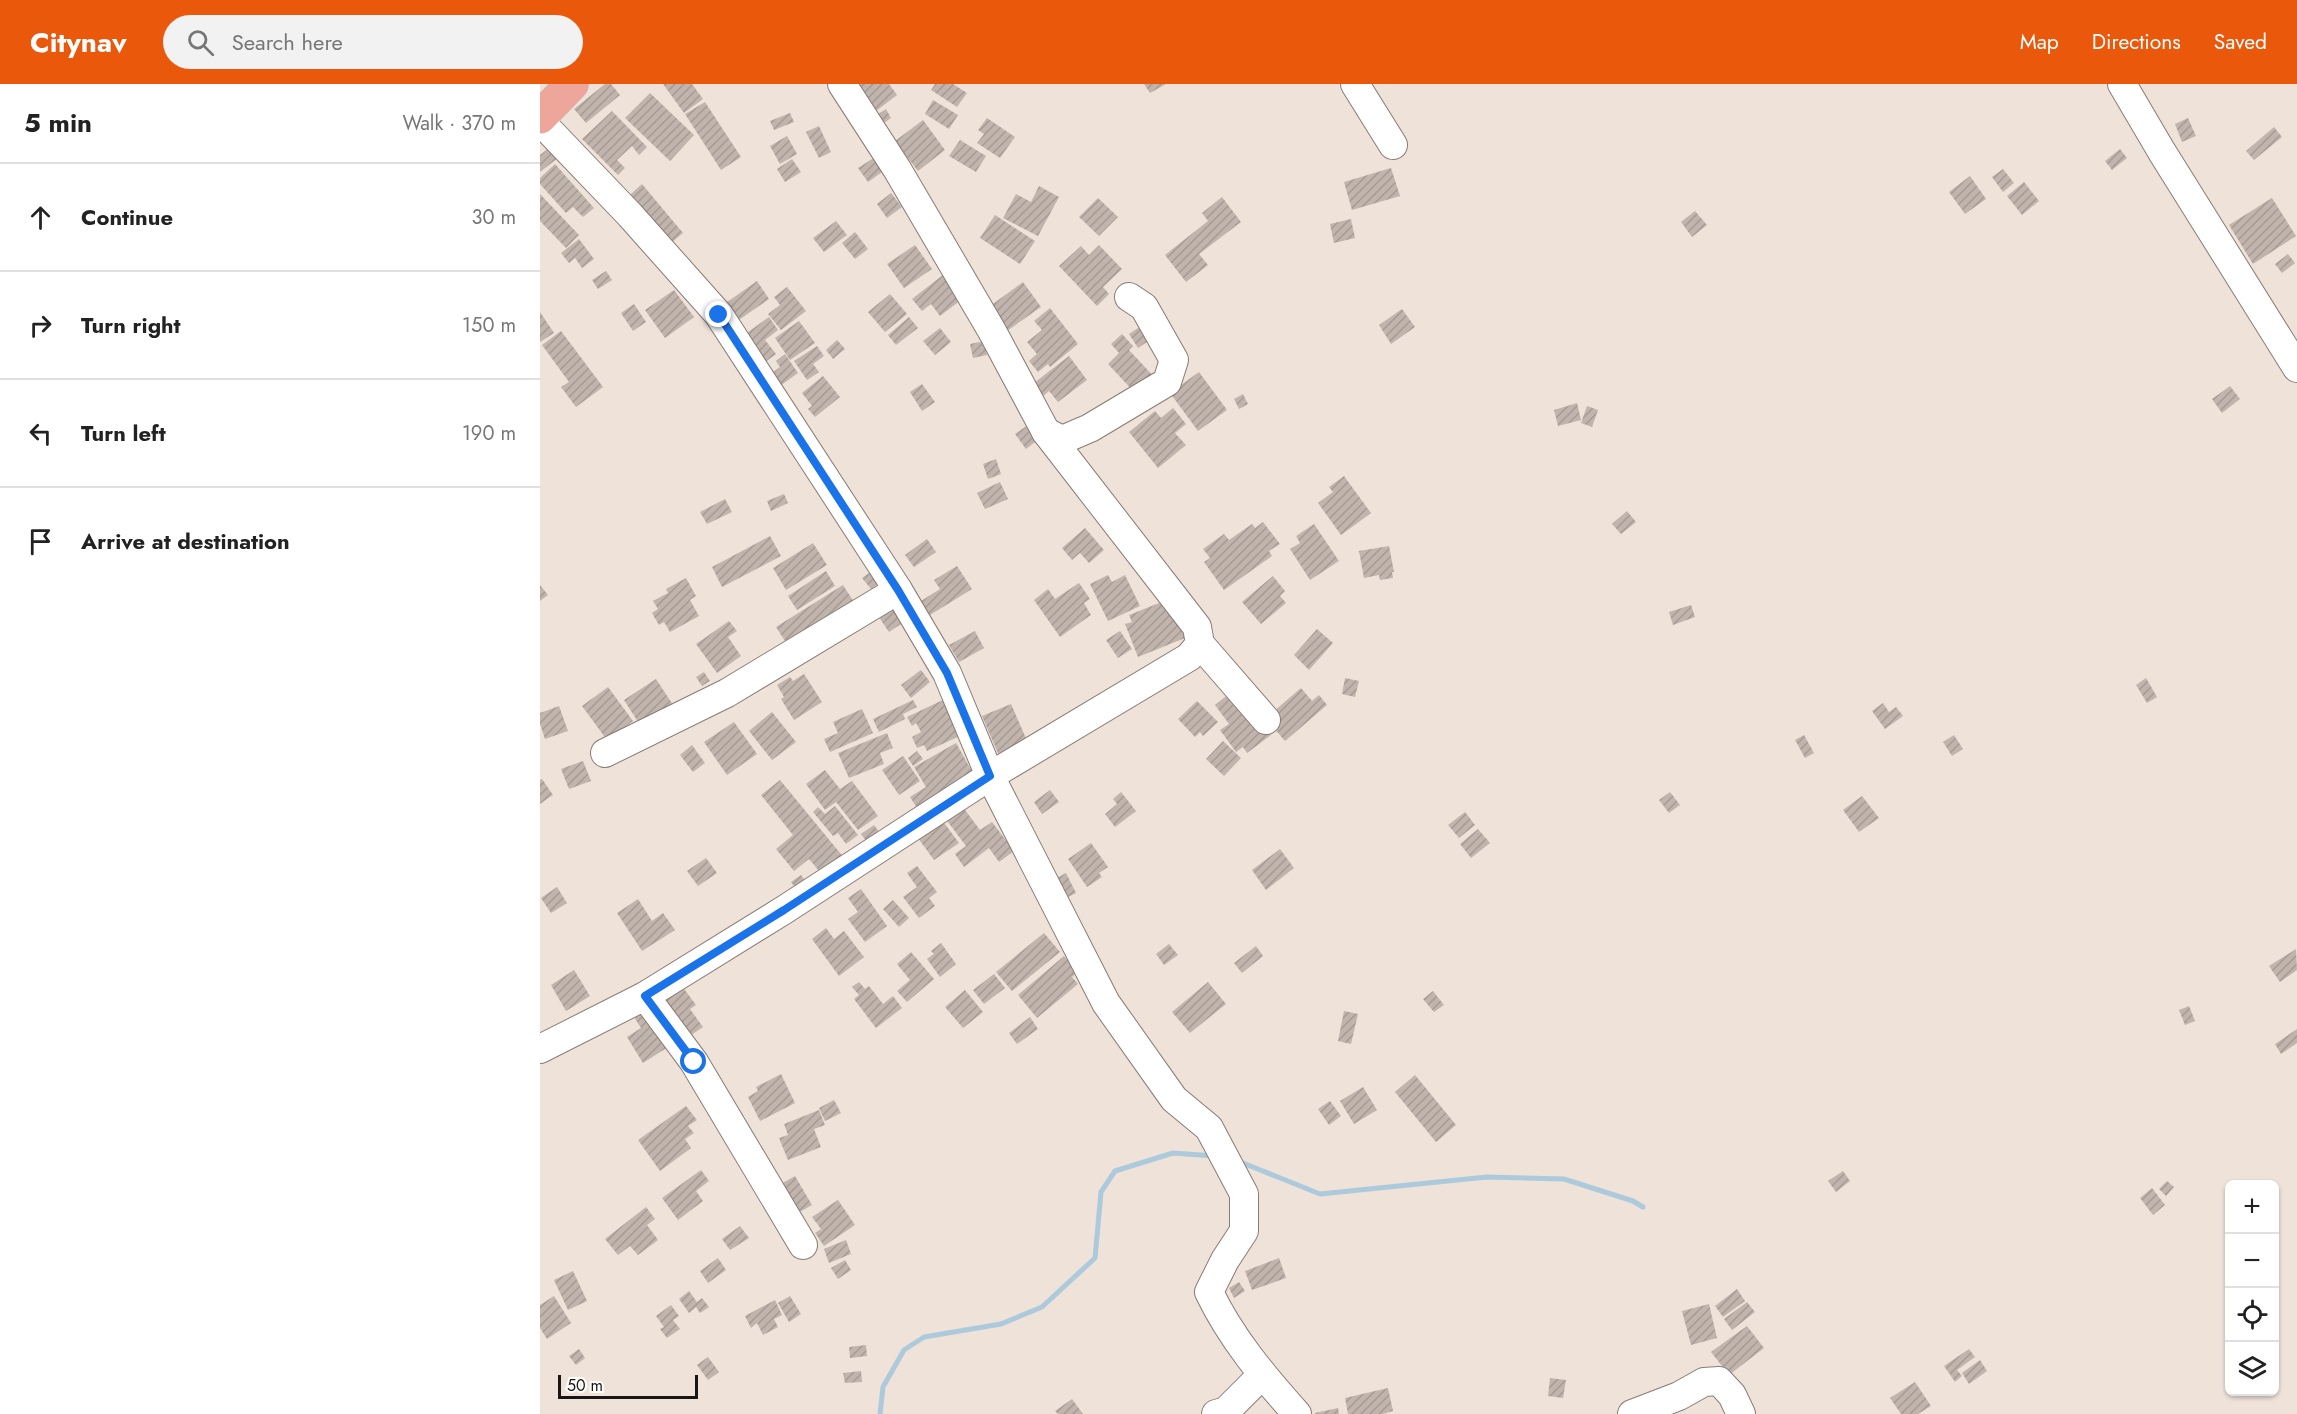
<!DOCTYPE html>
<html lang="en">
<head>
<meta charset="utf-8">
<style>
  :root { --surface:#fff; --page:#f2f2f2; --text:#222; --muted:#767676; --line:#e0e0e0; --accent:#ea580c }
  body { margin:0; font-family:Jost,sans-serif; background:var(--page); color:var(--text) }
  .controls { position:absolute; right:18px; bottom:18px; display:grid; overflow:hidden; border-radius:9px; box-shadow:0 2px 4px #0004 }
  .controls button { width:54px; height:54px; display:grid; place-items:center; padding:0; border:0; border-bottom:2px solid var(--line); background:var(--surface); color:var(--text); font:30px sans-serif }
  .scale { position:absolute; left:18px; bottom:15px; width:140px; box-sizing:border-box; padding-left:6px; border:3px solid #1a1613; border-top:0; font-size:16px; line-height:21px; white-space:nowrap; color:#1a1613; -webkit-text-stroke:4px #fff; paint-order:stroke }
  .stop { position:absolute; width:18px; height:18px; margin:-14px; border:4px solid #1a73e8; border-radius:50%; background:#fff }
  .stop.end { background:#1a73e8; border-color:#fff; box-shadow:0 2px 6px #0008 }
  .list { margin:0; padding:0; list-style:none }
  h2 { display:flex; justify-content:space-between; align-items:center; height:78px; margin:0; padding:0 24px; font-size:26px }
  h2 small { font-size:20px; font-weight:400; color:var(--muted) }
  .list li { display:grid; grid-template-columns:39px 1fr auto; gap:18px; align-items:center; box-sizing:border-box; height:108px; padding:0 24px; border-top:2px solid var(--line) }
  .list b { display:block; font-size:22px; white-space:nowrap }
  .list em { font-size:20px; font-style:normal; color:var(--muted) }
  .icon { flex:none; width:33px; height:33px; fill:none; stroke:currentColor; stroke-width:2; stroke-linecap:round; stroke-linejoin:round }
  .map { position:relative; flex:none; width:1757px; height:1330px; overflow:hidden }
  header { display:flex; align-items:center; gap:36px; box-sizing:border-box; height:84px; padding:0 30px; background:var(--accent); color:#fff }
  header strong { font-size:28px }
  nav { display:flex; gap:33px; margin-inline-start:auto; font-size:21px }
  .search { width:420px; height:54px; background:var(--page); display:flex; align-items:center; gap:15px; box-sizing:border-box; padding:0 21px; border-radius:33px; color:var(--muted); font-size:22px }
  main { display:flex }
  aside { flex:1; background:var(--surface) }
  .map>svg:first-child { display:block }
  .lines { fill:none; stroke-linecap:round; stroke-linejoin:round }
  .stream { stroke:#accadc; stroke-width:5 }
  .building { fill:url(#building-hatch) }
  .minor-casing { stroke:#877c74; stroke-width:30 }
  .major-casing { stroke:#c3c2c2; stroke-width:34 }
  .minor { stroke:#fff; stroke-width:28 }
  .major { stroke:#eea59a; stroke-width:33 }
  .route { stroke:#1a73e8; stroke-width:8 }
</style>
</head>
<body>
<header>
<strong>Citynav</strong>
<div class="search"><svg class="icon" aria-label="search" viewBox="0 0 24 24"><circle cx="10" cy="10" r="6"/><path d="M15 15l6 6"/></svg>Search here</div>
<nav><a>Map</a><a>Directions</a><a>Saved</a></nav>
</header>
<main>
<aside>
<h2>5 min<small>Walk · 370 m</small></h2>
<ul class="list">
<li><svg class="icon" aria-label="ahead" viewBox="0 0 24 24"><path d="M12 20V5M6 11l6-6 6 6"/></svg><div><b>Continue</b></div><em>30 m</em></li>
<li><svg class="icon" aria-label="right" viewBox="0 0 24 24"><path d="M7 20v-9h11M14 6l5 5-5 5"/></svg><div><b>Turn right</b></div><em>150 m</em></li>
<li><svg class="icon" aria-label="left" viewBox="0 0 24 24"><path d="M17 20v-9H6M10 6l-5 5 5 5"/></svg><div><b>Turn left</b></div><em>190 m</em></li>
<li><svg class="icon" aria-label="arrive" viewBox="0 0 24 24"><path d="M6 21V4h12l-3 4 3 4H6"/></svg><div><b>Arrive at destination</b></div></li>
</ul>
</aside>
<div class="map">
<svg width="1757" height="1330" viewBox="0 0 1757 1330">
  <defs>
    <pattern id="building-hatch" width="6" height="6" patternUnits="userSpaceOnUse" patternTransform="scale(1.5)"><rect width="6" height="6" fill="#c1b4ad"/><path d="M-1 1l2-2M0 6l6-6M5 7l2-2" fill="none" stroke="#a59a94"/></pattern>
  </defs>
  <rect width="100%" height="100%" fill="#eee2d9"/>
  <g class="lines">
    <g class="stream">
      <path d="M698 1077 780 1110 947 1093 1024 1095 1093 1117 1103 1123"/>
      <path d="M340 1330 343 1303 364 1266 384 1253 461 1240 502 1223 555 1174 561 1108 575 1087 633 1069 674 1072"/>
    </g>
  </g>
  <g class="building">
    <path d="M65 0H71L80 11 46 39 34 25Z"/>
    <path d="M123 0H152L163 15 144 29Z"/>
    <path d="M316 0H349L357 11 336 27Z"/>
    <path d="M395 0H413L427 9 417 23 391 6Z"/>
    <path d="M604 0H626L610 9Z"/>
    <path d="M110 9 154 51 130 77 85 34Z"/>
    <path d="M393 16 418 31 409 45 385 30Z"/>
    <path d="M165 18 201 73 181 86 145 30Z"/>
    <path d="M346 25 351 34 337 44 331 35Z"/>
    <path d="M72 27 107 63 99 71 92 62 77 76 85 84 78 91 42 55Z"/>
    <path d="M250 29 254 38 234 46 230 37Z"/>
    <path d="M447 34 475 53 460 74 437 59 444 50 438 46Z"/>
    <path d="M1648 34 1656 52 1642 58 1635 40Z"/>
    <path d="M383 36 405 66 378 87 355 57Z"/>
    <path d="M279 42 291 68 279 74 266 48Z"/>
    <path d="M1734 43 1742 53 1714 76 1706 67Z"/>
    <path d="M247 52 257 70 240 80 230 62Z"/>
    <path d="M420 56 446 72 436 88 409 72Z"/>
    <path d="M9 64 18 74 0 88V71Z"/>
    <path d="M1580 65 1587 74 1572 86 1565 77Z"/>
    <path d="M340 70 349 83 328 98 318 84Z"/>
    <path d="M252 75 261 88 245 98 237 85Z"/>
    <path d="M15 80 54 124 43 133 33 123 26 129 0 100V94Z"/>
    <path d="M851 84 860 112 812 126 804 98Z"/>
    <path d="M1463 85 1474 99 1463 108 1452 93Z"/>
    <path d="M1430 92 1446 115 1425 130 1409 108Z"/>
    <path d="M1484 98 1499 117 1482 131 1467 112Z"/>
    <path d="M102 100 143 149 131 159 90 111Z"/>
    <path d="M499 102 519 113 498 152 463 134 476 110 491 118Z"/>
    <path d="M351 109 362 123 347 134 337 120Z"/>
    <path d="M0 110 39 151 26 164 0 137Z"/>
    <path d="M682 113 701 138 659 170 668 181 646 198 625 171 668 137 662 129Z"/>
    <path d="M558 114 578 133 559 152 539 133Z"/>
    <path d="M1732 114 1756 152 1713 180 1689 141Z"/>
    <path d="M1155 127 1167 141 1152 153 1141 138Z"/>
    <path d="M455 131 495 157 480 180 440 154Z"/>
    <path d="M811 135 815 154 794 159 790 140Z"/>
    <path d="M296 137 307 151 284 168 273 154Z"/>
    <path d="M315 148 328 165 315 175 302 159Z"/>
    <path d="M39 155 54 175 42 184 35 174 29 179 21 169Z"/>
    <path d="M375 161 392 185 364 204 347 180Z"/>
    <path d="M559 161 582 185 563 203 569 210 557 222 519 182 541 162 549 171Z"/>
    <path d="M1748 170 1755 179 1742 189 1735 180Z"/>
    <path d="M66 187 72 196 58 205 52 196Z"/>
    <path d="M408 187 421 216 400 232 391 220 382 227 372 215Z"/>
    <path d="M217 197 229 215 196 238 183 221Z"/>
    <path d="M483 198 501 223 464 249 446 225Z"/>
    <path d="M247 203 266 227 241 246 228 230 240 221 234 213Z"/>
    <path d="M134 206 154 233 125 254 105 226Z"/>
    <path d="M350 210 367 230 345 248 328 228Z"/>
    <path d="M94 220 106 238 93 247 81 229Z"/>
    <path d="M510 224 538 260 510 283 508 280 498 288 489 277 497 270 487 258 502 246 494 237Z"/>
    <path d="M862 225 875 243 851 260 839 241Z"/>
    <path d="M0 228 14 249 0 258Z"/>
    <path d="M229 233 238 246 225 256 236 270 224 279 204 251Z"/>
    <path d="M369 233 378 244 356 261 348 251Z"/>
    <path d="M259 237 275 259 250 276 235 254Z"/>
    <path d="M607 238 616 252 598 264 589 250Z"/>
    <path d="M400 244 411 258 395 271 383 257Z"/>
    <path d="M21 247 63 303 36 323 21 303 29 298 2 261Z"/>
    <path d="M582 250 593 262 589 266 616 295 597 311 568 280 579 269 571 260Z"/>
    <path d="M297 256 305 265 293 275 286 266Z"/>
    <path d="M444 257 447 271 433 274 430 260Z"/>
    <path d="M277 262 284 272 273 280 279 288 267 296 254 277Z"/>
    <path d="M245 270 258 289 240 302 232 289 240 283 236 277Z"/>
    <path d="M529 272 547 296 518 318 509 307 503 312 494 299Z"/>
    <path d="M659 288 687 326 658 347 630 309Z"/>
    <path d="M283 292 300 313 275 333 268 325 272 322 262 309Z"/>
    <path d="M382 300 395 318 382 327 370 308Z"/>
    <path d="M1690 302 1700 315 1682 329 1672 315Z"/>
    <path d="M703 310 708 320 699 325 694 315Z"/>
    <path d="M1037 319 1041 336 1018 342 1014 326Z"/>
    <path d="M1047 322 1058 326 1052 343 1041 339Z"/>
    <path d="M633 324 646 340 635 349 646 361 618 384 589 348 615 327 621 334Z"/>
    <path d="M488 341 499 355 486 365 475 350Z"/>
    <path d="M456 375 461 390 448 395 443 380Z"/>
    <path d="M804 392 831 429 801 451 778 419 793 408 789 403Z"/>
    <path d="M460 398 468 415 445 425 437 409Z"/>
    <path d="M244 410 248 419 231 427 227 417Z"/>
    <path d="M185 415 192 428 167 440 160 428Z"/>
    <path d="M1087 427 1096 438 1081 450 1072 440Z"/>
    <path d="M723 438 740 460 729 467 732 472 684 506 664 478 670 474 663 465 684 450 689 456 712 440 715 444Z"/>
    <path d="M774 440 799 477 770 496 750 465 760 459 756 452Z"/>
    <path d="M545 444 564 466 549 479 540 469 532 476 522 464Z"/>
    <path d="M230 452 241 472 182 503 172 483Z"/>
    <path d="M387 455 396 468 374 483 365 471Z"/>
    <path d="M273 459 287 481 246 506 233 484Z"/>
    <path d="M849 462 854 488H852L853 494 840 496 839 491 824 494 819 467Z"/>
    <path d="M417 482 432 505 390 531 381 517 400 505 394 496Z"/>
    <path d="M333 486 341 497 331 505 322 494Z"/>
    <path d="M286 487 295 502 257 526 248 512Z"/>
    <path d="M568 491 572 498 585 491 600 522 568 537 550 500Z"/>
    <path d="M733 492 745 507 740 512 746 519 721 540 702 518Z"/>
    <path d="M146 494 156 512 150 516 159 532 130 548 124 538 119 541 112 529 118 525 113 517 128 509 126 505Z"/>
    <path d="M539 499 550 515 544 519 551 531 520 553 494 516 508 505 515 515Z"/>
    <path d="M0 501 8 511 0 517Z"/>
    <path d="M303 501 314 518 247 560 236 543Z"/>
    <path d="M358 515 370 534 349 548 336 529Z"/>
    <path d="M629 515 645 554 598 573 585 540 592 538 589 531Z"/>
    <path d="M1151 521 1155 533 1133 541 1129 528Z"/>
    <path d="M189 537 197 547 188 553 201 572 177 589 156 560Z"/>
    <path d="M777 545 793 559 769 586 754 571Z"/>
    <path d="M435 547 444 564 419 578 409 561Z"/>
    <path d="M580 547 592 565 578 574 566 556Z"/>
    <path d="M381 586 390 598 371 614 361 601Z"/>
    <path d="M164 588 170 597 162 602 156 593Z"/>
    <path d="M264 590 282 618 254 636 241 615 244 613 237 601 250 593 253 597Z"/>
    <path d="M805 594 819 597 815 613 802 610Z"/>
    <path d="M1606 594 1617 613 1607 619 1596 601Z"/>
    <path d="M116 595 137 627 100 641 84 616Z"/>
    <path d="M68 603 93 637 67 656 42 622Z"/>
    <path d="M761 604 772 617 779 611 787 621 745 657 732 642 733 628Z"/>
    <path d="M690 609H700L731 651 707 669 703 663 696 668 680 646 689 640 675 621Z"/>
    <path d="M405 615 422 651 387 667 384 661 377 664 372 653 381 648 376 639 372 642 367 633Z"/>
    <path d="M373 616 377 623 363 630 365 635 339 648 333 635Z"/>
    <path d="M657 617 678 638 663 652 660 648 655 653 638 635Z"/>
    <path d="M1343 619 1349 628 1356 623 1363 632 1345 645 1332 627Z"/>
    <path d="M471 620 489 661 460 674 442 632Z"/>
    <path d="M19 622 28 647 5 655 0 640V629Z"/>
    <path d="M322 625 333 649 290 668 284 655 298 649 293 638Z"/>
    <path d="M232 628 256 658 232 676 209 647Z"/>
    <path d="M194 638 217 670 187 691 164 658Z"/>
    <path d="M347 649 353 664 340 669 344 680 309 694 298 669Z"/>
    <path d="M1264 651 1274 669 1265 674 1255 656Z"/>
    <path d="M1414 651 1423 665 1412 672 1403 658Z"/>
    <path d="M683 657 701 674 684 692 666 675Z"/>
    <path d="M416 659 434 691 377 724 370 713 386 703 374 683Z"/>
    <path d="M152 661 165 679 153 688 140 671Z"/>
    <path d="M377 667 383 675 373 682 368 674Z"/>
    <path d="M363 672 380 697 359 711 342 686Z"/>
    <path d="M43 677 51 697 29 705 21 685Z"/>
    <path d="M285 686 300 705 312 697 338 732 318 746 296 718 285 726 266 700Z"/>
    <path d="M2 695 13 711 0 720V696Z"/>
    <path d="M240 696 305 775 284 793 269 775 254 787 236 765 253 751 221 711Z"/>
    <path d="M510 706 519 718 502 730 494 718Z"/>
    <path d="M581 708 596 727 575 743 565 730 577 720 573 715Z"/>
    <path d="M1130 708 1140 721 1129 729 1119 716Z"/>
    <path d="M1322 712 1339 734 1319 748 1303 726Z"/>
    <path d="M295 722 318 751 306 760 298 749 293 752 273 728 278 723 285 730Z"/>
    <path d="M422 722 440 746 452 738 474 767 459 778 449 764 424 783 415 770 426 762 405 734Z"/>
    <path d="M925 728 935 741 919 754 908 741Z"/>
    <path d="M402 736 419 759 394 776 378 754Z"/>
    <path d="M334 741 342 752 329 761 321 750Z"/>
    <path d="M938 745 950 759 931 774 920 760Z"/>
    <path d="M551 759 568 783 559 789 562 793 547 803 528 775Z"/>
    <path d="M740 765 754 784 726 806 712 786Z"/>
    <path d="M166 774 177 789 158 802 147 787Z"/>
    <path d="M377 782 397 808 389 814 395 822 379 834 363 813 377 803 367 789Z"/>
    <path d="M526 789 536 809 520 817 509 798Z"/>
    <path d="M261 791 269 802 259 809 251 798Z"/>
    <path d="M17 803 27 819 11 829 1 814Z"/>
    <path d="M321 805 347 842 325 858 308 835 318 828 308 814Z"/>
    <path d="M98 815 112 837 123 829 135 846 102 867 77 829Z"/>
    <path d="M353 816 369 834 359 843 343 825Z"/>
    <path d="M286 844 294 855 304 847 324 873 299 892 272 855Z"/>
    <path d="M504 849 520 868 472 907 456 888Z"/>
    <path d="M401 859 416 880 400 893 387 875 394 870 391 867Z"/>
    <path d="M629 860 638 871 624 881 616 870Z"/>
    <path d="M716 862 723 872 702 889 694 879Z"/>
    <path d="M1756 865 1757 886 1740 898 1729 882Z"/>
    <path d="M371 868 394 895 367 918 357 907 370 896 357 880Z"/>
    <path d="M524 872 538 888 532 893 538 900 497 934 478 911Z"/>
    <path d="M34 886 50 912 26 927 11 901Z"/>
    <path d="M454 890 465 904 444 920 433 906Z"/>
    <path d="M139 898 156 921 150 925 163 943 147 954 117 915Z"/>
    <path d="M319 898 325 905 329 902 343 920 353 912 362 924 336 944 314 915 319 911 312 903Z"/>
    <path d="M668 898 686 920 650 949 632 928Z"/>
    <path d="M425 906 443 928 423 944 405 923Z"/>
    <path d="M893 907 904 921 894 928 883 915Z"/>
    <path d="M1649 922 1655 937 1645 941 1639 926Z"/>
    <path d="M104 926 128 963 103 979 87 953 101 944 94 933Z"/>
    <path d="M804 927 818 930 811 960 798 957Z"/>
    <path d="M490 933 498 945 477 960 469 949Z"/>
    <path d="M1757 945V959L1741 970 1735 960Z"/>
    <path d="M241 990 255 1019 220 1037 208 1013 218 1007 216 1003Z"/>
    <path d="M875 991 916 1041 896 1058 855 1008Z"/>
    <path d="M823 1003 837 1026 814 1040 800 1017Z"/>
    <path d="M294 1016 301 1029 285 1037 279 1024Z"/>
    <path d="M790 1017 801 1032 789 1041 778 1025Z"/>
    <path d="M146 1022 157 1036 148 1042 154 1049 145 1055 151 1064 120 1087 98 1056Z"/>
    <path d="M279 1026 285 1041 274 1045 281 1063 248 1076 239 1054 248 1051 244 1040Z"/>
    <path d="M161 1086 169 1097 156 1107 163 1117 138 1136 122 1114Z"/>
    <path d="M1303 1087 1310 1097 1296 1108 1288 1097Z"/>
    <path d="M255 1092 272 1121 256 1130 239 1101Z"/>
    <path d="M1627 1097 1634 1103 1626 1112 1619 1105Z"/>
    <path d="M1612 1104 1625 1121 1613 1131 1600 1114Z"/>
    <path d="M298 1116 315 1141 284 1162 275 1149 281 1145 272 1133Z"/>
    <path d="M106 1123 115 1135 107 1141 118 1156 98 1171 90 1162 78 1171 65 1155Z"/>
    <path d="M200 1142 209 1154 190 1166 182 1155Z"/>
    <path d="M306 1156 311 1170 289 1179 284 1165Z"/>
    <path d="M178 1174 186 1186 168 1199 160 1187Z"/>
    <path d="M739 1174 746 1194 712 1206 705 1187Z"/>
    <path d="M305 1176 311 1186 298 1195 291 1184Z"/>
    <path d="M33 1187 47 1217 28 1226 14 1196Z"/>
    <path d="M699 1198 705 1207 694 1214 689 1204Z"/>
    <path d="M1197 1205 1205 1217 1183 1233 1175 1222Z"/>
    <path d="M149 1207 157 1218 162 1214 169 1223 160 1229 156 1223 149 1229 139 1215Z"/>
    <path d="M14 1212 31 1239 7 1255 0 1244V1221Z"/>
    <path d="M250 1212 261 1230 249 1238 238 1219Z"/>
    <path d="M235 1216 242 1231 234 1235 238 1243 223 1251 217 1239 211 1244 205 1232Z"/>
    <path d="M1207 1218 1215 1228 1192 1246 1184 1235Z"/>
    <path d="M1169 1220 1177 1254 1151 1261 1142 1227Z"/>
    <path d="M131 1221 139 1232 133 1236 140 1245 127 1254 120 1245 124 1243 116 1232Z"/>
    <path d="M1207 1242 1224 1264 1189 1291 1171 1268Z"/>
    <path d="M326 1261 327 1272 310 1274 309 1263Z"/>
    <path d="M39 1265 45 1274 36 1281 29 1272Z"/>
    <path d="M1429 1265 1435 1273 1417 1286 1422 1292 1415 1298 1404 1282Z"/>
    <path d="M168 1273 179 1288 168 1296 157 1281Z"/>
    <path d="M1440 1276 1447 1287 1429 1300 1422 1289Z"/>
    <path d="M321 1287 322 1298 305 1299 303 1289Z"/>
    <path d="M1010 1294 1026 1296 1023 1314 1008 1312Z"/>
    <path d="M1375 1298 1391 1322 1378 1330H1361L1350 1314Z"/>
    <path d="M848 1304 853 1327 843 1330H808L805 1314Z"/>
    <path d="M532 1315 543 1330H518L515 1327Z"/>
    <path d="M798 1324 799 1330H775V1329Z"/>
  </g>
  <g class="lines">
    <defs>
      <g id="minor">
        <path d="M815 0 853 61"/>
        <path d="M1582 0 1622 68 1757 284"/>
        <path d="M0 37 90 131 179 231 358 506 407 589 450 692 649 573 660 560 657 543 506 348 452 247 357 85 302 0"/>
        <path d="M506 348 522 356 550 344 627 298 634 276 604 223 589 213"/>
        <path d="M660 560 726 636"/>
        <path d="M65 669 187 609 358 506"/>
        <path d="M105 912 154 978 263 1161"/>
        <path d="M0 965 105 912 244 826 450 692 566 919 634 1015 669 1044 704 1110V1147L685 1176 669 1208C691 1254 723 1292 757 1330"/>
        <path d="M676 1330 686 1327 722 1291"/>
        <path d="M1092 1330 1139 1312 1164 1298 1179 1297 1192 1311 1201 1330"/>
      </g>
      <path id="major" d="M0 33 32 0"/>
    </defs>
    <use href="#minor" class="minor-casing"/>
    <use href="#major" class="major-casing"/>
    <use href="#minor" class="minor"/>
    <use href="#major" class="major"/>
  </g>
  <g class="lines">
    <path class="route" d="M154 978 105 912 244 826 450 692 407 589 358 506 179 231"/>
  </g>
</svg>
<div class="controls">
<button>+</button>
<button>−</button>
<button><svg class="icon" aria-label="locate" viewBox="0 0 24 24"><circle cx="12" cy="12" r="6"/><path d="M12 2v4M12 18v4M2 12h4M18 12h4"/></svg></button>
<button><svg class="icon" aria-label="layers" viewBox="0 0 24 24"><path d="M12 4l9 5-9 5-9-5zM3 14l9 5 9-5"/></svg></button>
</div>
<div class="scale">50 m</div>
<div class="stop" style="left:154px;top:978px"></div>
<div class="stop end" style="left:179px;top:231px"></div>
</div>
</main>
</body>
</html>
